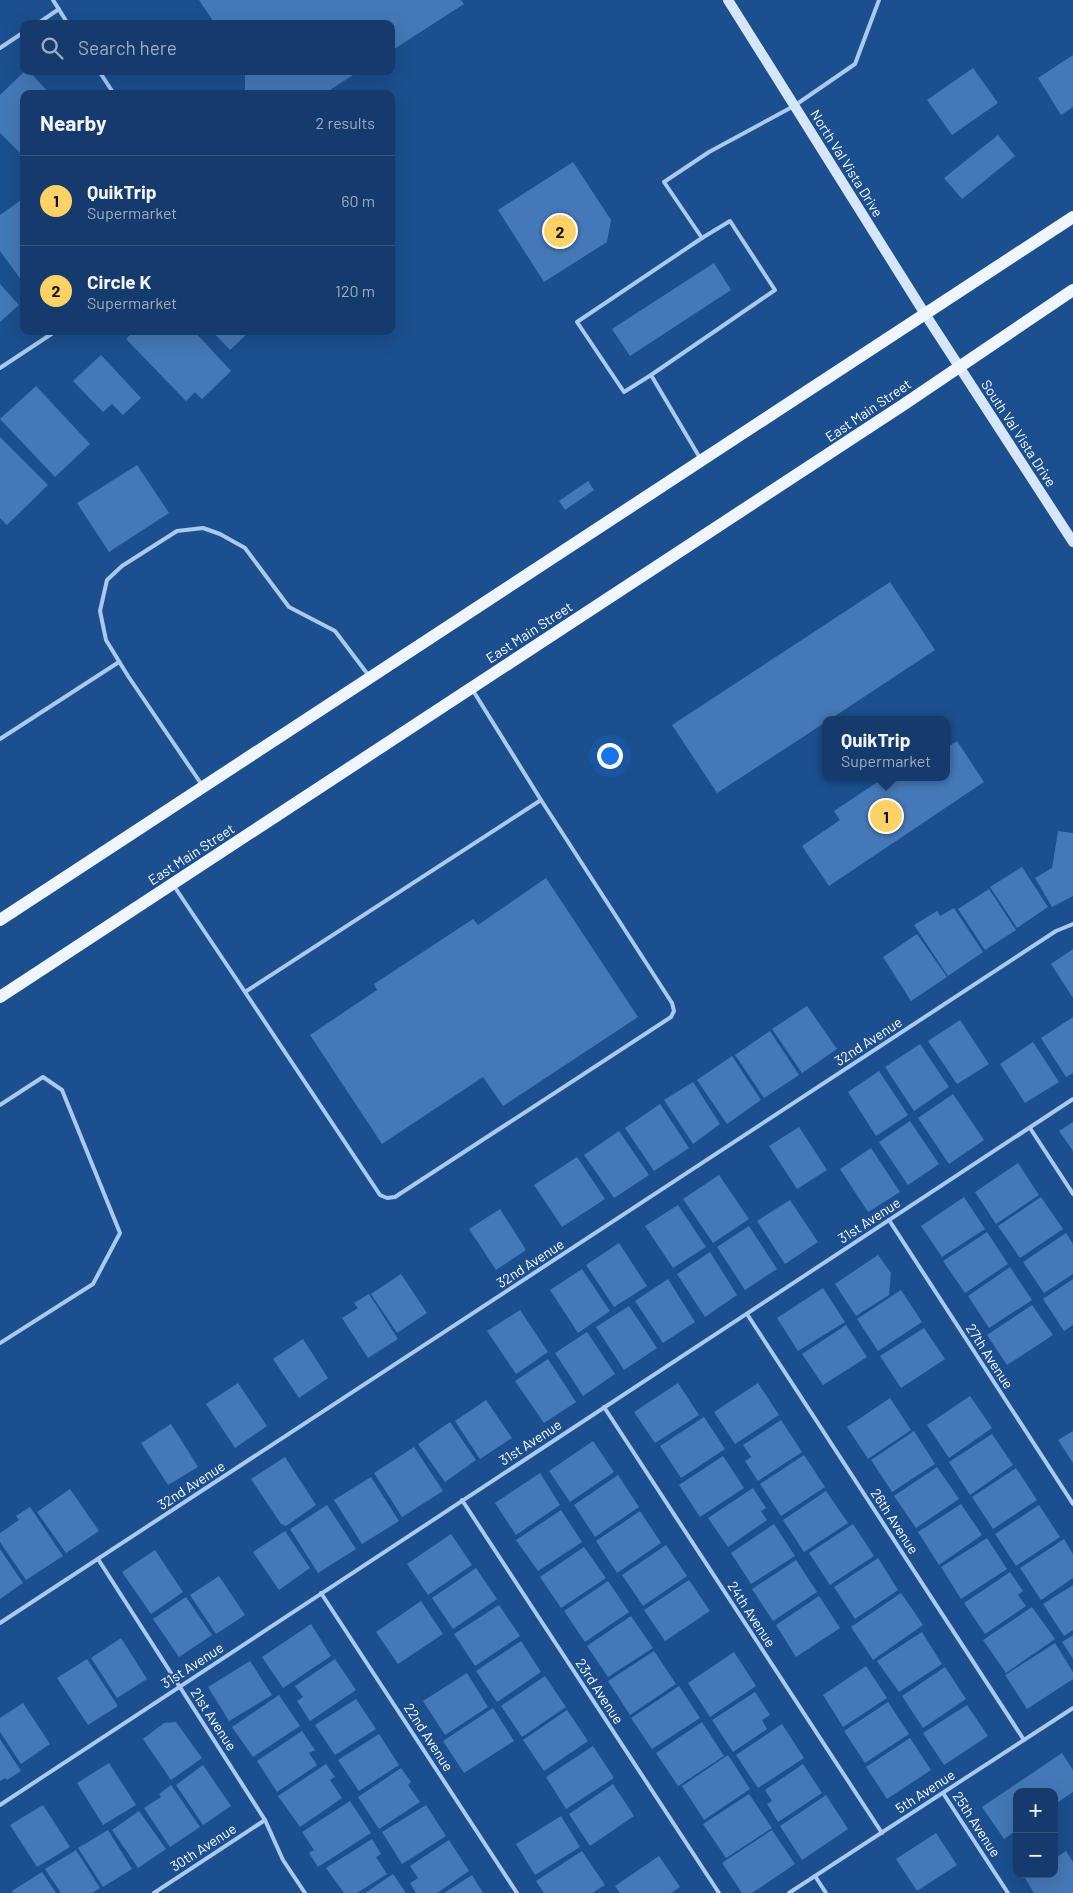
<!DOCTYPE html>
<html lang="en">
<head>
<meta charset="utf-8">
<style>
  :root { --surface:#143b6b; --page:#1d4271; --text:#f1f3f6; --muted:#9dadc1; --line:#33557e; --accent:#ffd166 }
  body { margin:0; font-family:Barlow,sans-serif; background:var(--page); color:var(--text) }
  .controls { position:absolute; right:15px; bottom:15px; display:grid; overflow:hidden; border-radius:10px; box-shadow:0 5px 20px #0002 }
  .controls button { width:45px; height:45px; display:grid; place-items:center; padding:0; border:0; border-bottom:1px solid var(--line); background:var(--surface); color:var(--text); font:25px sans-serif }
  .you { position:absolute; left:609px; top:755px; width:18px; height:18px; margin:-12px; border:4px solid #fff; border-radius:50%; background:#1a73e8; box-shadow:0 0 0 8px #1a73e833 }
  .badge { display:grid; place-items:center; width:32px; height:32px; border-radius:50%; background:var(--accent); color:#111; font-size:16px; font-weight:700 }
  .pin { position:absolute; translate:-50% -50%; border:2px solid #fff; box-shadow:0 1px 5px #0006 }
  .popup { position:absolute; left:822px; top:716px; width:128px; height:65px; box-sizing:border-box; display:grid; place-content:center; border-radius:10px; background:var(--surface); filter:drop-shadow(0 1px 4px #0005); font-size:16px; white-space:nowrap; color:var(--muted) }
  .popup b { font-size:19px; color:var(--text) }
  .popup::after { content:''; position:absolute; left:50%; top:100%; margin-left:-10px; border:10px solid transparent; border-top-color:var(--surface) }
  .list { margin:0; padding:0; list-style:none }
  h2 { display:flex; justify-content:space-between; align-items:center; height:65px; margin:0; padding:0 20px; font-size:21px }
  h2 small { font-size:16px; font-weight:400; color:var(--muted) }
  .list li { display:grid; grid-template-columns:32px 1fr auto; gap:15px; align-items:center; box-sizing:border-box; height:90px; padding:0 20px; border-top:1px solid var(--line) }
  .list b { display:block; font-size:19px; white-space:nowrap }
  .list p { margin:0; font-size:16px; white-space:nowrap; color:var(--muted) }
  .list em { font-size:16px; font-style:normal; color:var(--muted) }
  .icon { flex:none; width:28px; height:28px; fill:none; stroke:currentColor; stroke-width:2; stroke-linecap:round; stroke-linejoin:round }
  .map { position:relative; flex:none; width:1073px; height:1893px; overflow:hidden }
  .search { position:absolute; background:var(--surface); box-shadow:0 5px 20px #0002; left:20px; top:20px; width:375px; height:55px; display:flex; align-items:center; gap:12px; box-sizing:border-box; padding:0 18px; border-radius:10px; color:var(--muted); font-size:19px }
  .panel { position:absolute; background:var(--surface); box-shadow:0 5px 20px #0002; left:20px; top:90px; width:375px; height:245px; border-radius:10px }
  .map>svg:first-child { display:block }
  .building { fill:#4478b7 }
  .lines { fill:none; stroke-linecap:round; stroke-linejoin:round }
  .service { stroke:#a9c9ee; stroke-width:4 }
  .secondary { stroke:#d6e6fa; stroke-width:10 }
  .primary { stroke:#f0f6ff; stroke-width:12 }
  .labels { text-anchor:middle; dominant-baseline:central; stroke-width:4; stroke-linejoin:round; paint-order:stroke }
  .street-label { font-size:14px; fill:#fff; stroke:#1b4f8f }
</style>
</head>
<body>
<div class="map">
<svg width="1073" height="1893" viewBox="0 0 1073 1893">
  <rect width="100%" height="100%" fill="#1b4f8f"/>
  <g class="building">
    <path d="M199 0H461L464 4 391 51V24H215Z"/>
    <path d="M1073 55V107L1061 115 1038 78Z"/>
    <path d="M973 68 998 103 952 135 927 100Z"/>
    <path d="M25 71H29L50 94H24V157L0 133V95Z"/>
    <path d="M245 71H359L324 94H245Z"/>
    <path d="M998 135 1015 156 962 199 944 178Z"/>
    <path d="M573 162 611 220 607 242 544 282 498 210Z"/>
    <path d="M24 198V284L0 251V215Z"/>
    <path d="M714 263 731 290 630 356 612 329Z"/>
    <path d="M0 284 19 305 0 322Z"/>
    <path d="M134 331H194L231 371 202 399 195 392 186 401 126 339Z"/>
    <path d="M212 331H250L230 350Z"/>
    <path d="M101 355 141 398 123 415 112 404 103 412 73 381Z"/>
    <path d="M36 386 90 444 55 477 0 419Z"/>
    <path d="M0 437 48 485 7 525 0 518Z"/>
    <path d="M137 465 169 513 109 552 77 503Z"/>
    <path d="M588 481 594 490 565 510 559 501Z"/>
    <path d="M890 582 935 650 829 720H826V722L717 793 672 725Z"/>
    <path d="M957 741 984 782 829 886 802 846 840 820 834 811 885 777H946V748Z"/>
    <path d="M1058 831 1073 833V896L1052 907 1035 878 1052 868Z"/>
    <path d="M1022 867 1048 907 1017 928 990 887Z"/>
    <path d="M546 878 638 1017 503 1106 483 1077 382 1144 310 1035 377 990 374 984 473 919 478 925Z"/>
    <path d="M989 889 1016 930 985 950 958 909Z"/>
    <path d="M954 908 983 952 948 976 914 925 937 911 940 916Z"/>
    <path d="M917 934 947 977 911 1001 883 957Z"/>
    <path d="M1073 949V998L1051 964Z"/>
    <path d="M807 1006 837 1049 802 1073 772 1029Z"/>
    <path d="M1073 1017V1073L1066 1077 1041 1038Z"/>
    <path d="M960 1020 989 1064 957 1084 928 1041Z"/>
    <path d="M770 1031 799 1075 764 1098 735 1055Z"/>
    <path d="M1033 1042 1059 1082 1025 1103 1000 1064Z"/>
    <path d="M920 1044 949 1087 914 1111 885 1067Z"/>
    <path d="M732 1056 761 1100 727 1124 697 1080Z"/>
    <path d="M879 1071 908 1115 876 1136 848 1092Z"/>
    <path d="M693 1082 720 1124 693 1144 664 1100Z"/>
    <path d="M953 1094 984 1140 949 1164 918 1118Z"/>
    <path d="M660 1104 689 1148 654 1171 625 1128Z"/>
    <path d="M910 1121 939 1164 908 1185 879 1142Z"/>
    <path d="M1073 1122V1151L1059 1131Z"/>
    <path d="M799 1127 827 1170 797 1189 769 1146Z"/>
    <path d="M619 1131 649 1175 614 1198 584 1155Z"/>
    <path d="M871 1148 900 1192 868 1212 840 1169Z"/>
    <path d="M577 1157 605 1199 562 1227 534 1185Z"/>
    <path d="M1018 1163 1039 1195 996 1224 975 1192Z"/>
    <path d="M719 1175 749 1219 713 1243 683 1199Z"/>
    <path d="M964 1197 985 1229 942 1257 921 1226Z"/>
    <path d="M1041 1197 1063 1229 1020 1258 998 1226Z"/>
    <path d="M790 1200 818 1242 785 1264 757 1221Z"/>
    <path d="M678 1205 706 1247 673 1268 645 1226Z"/>
    <path d="M500 1209 526 1250 496 1270 469 1229Z"/>
    <path d="M749 1226 777 1269 745 1290 717 1247Z"/>
    <path d="M987 1232 1008 1264 965 1293 943 1261Z"/>
    <path d="M1066 1233 1073 1244V1274L1044 1293 1023 1262Z"/>
    <path d="M619 1243 647 1286 614 1307 586 1265Z"/>
    <path d="M710 1252 737 1295 705 1317 677 1274Z"/>
    <path d="M878 1255 891 1273 889 1295 856 1316 835 1284Z"/>
    <path d="M1010 1267 1032 1300 989 1328 968 1296Z"/>
    <path d="M582 1269 610 1311 578 1333 550 1290Z"/>
    <path d="M401 1274 427 1313 397 1333 371 1294Z"/>
    <path d="M668 1279 695 1322 663 1343 635 1301Z"/>
    <path d="M1073 1279V1325L1064 1331 1043 1299Z"/>
    <path d="M823 1288 845 1322 798 1351 777 1318Z"/>
    <path d="M901 1290 922 1322 878 1351 857 1319Z"/>
    <path d="M369 1294 398 1339 368 1358 342 1318 358 1308 354 1303Z"/>
    <path d="M1032 1305 1053 1335 1007 1365 987 1335Z"/>
    <path d="M629 1306 657 1348 624 1370 596 1327Z"/>
    <path d="M520 1310 548 1352 516 1374 487 1331Z"/>
    <path d="M846 1325 867 1357 823 1385 802 1354Z"/>
    <path d="M924 1328 945 1359 901 1388 880 1356Z"/>
    <path d="M587 1332 615 1374 583 1396 555 1353Z"/>
    <path d="M303 1339 328 1378 299 1398 273 1359Z"/>
    <path d="M548 1359 576 1402 544 1423 515 1381Z"/>
    <path d="M238 1383 267 1426 235 1448 206 1404Z"/>
    <path d="M678 1383 699 1415 655 1443 634 1412Z"/>
    <path d="M758 1383 779 1415 735 1444 714 1412Z"/>
    <path d="M970 1396 992 1428 949 1458 927 1425Z"/>
    <path d="M890 1398 911 1430 868 1459 847 1427Z"/>
    <path d="M486 1400 512 1438 480 1459 455 1421Z"/>
    <path d="M704 1417 725 1449 681 1478 660 1446Z"/>
    <path d="M781 1420 802 1452 758 1481 745 1461 751 1457 743 1445Z"/>
    <path d="M450 1422 476 1460 445 1482 418 1444Z"/>
    <path d="M171 1424 198 1467 168 1485 141 1443Z"/>
    <path d="M914 1431 935 1464 892 1492 871 1460Z"/>
    <path d="M1073 1431V1463L1058 1440Z"/>
    <path d="M992 1434 1013 1465 970 1495 949 1462Z"/>
    <path d="M593 1441 614 1472 570 1502 549 1471Z"/>
    <path d="M414 1447 443 1491 402 1517 374 1473Z"/>
    <path d="M804 1455 825 1487 781 1516 760 1484Z"/>
    <path d="M723 1456 744 1488 700 1517 679 1485Z"/>
    <path d="M285 1457 316 1505 286 1526 281 1524 251 1479Z"/>
    <path d="M937 1467 959 1499 916 1528 894 1496Z"/>
    <path d="M1016 1468 1037 1500 993 1529 972 1497Z"/>
    <path d="M540 1473 560 1505 516 1535 495 1503Z"/>
    <path d="M618 1475 639 1507 595 1537 574 1505Z"/>
    <path d="M371 1477 399 1521 362 1544 334 1500Z"/>
    <path d="M753 1488 766 1508 761 1511 767 1520 728 1547 708 1518Z"/>
    <path d="M70 1489 99 1531 66 1553 37 1512Z"/>
    <path d="M826 1491 848 1523 804 1552 783 1520Z"/>
    <path d="M961 1504 982 1535 939 1565 918 1532Z"/>
    <path d="M327 1505 356 1549 318 1573 290 1529Z"/>
    <path d="M1039 1505 1060 1537 1016 1566 995 1534Z"/>
    <path d="M30 1507 63 1556 26 1580 0 1542V1533L19 1520 16 1516Z"/>
    <path d="M561 1510 582 1542 538 1571 516 1540Z"/>
    <path d="M640 1511 661 1543 617 1573 596 1541Z"/>
    <path d="M774 1524 795 1556 751 1584 731 1553Z"/>
    <path d="M853 1524 874 1556 830 1585 809 1553Z"/>
    <path d="M285 1531 310 1568 279 1590 253 1552Z"/>
    <path d="M451 1534 472 1565 428 1595 407 1564Z"/>
    <path d="M987 1538 1007 1569 961 1599 941 1567Z"/>
    <path d="M1064 1539 1073 1554V1578L1041 1600 1020 1568Z"/>
    <path d="M666 1545 687 1576 643 1606 622 1575Z"/>
    <path d="M584 1547 606 1578 561 1608 540 1577Z"/>
    <path d="M0 1549 23 1583 0 1599Z"/>
    <path d="M155 1550 183 1592 151 1614 122 1572Z"/>
    <path d="M878 1558 898 1590 855 1619 834 1587Z"/>
    <path d="M796 1560 817 1592 773 1621 752 1589Z"/>
    <path d="M476 1568 497 1599 453 1629 432 1598Z"/>
    <path d="M1010 1572 1023 1591 1018 1595 1026 1606 985 1634 964 1603Z"/>
    <path d="M219 1576 245 1615 216 1634 190 1595Z"/>
    <path d="M689 1580 710 1611 665 1641 644 1610Z"/>
    <path d="M608 1581 629 1612 585 1642 564 1611Z"/>
    <path d="M1073 1585V1630L1064 1636 1043 1604Z"/>
    <path d="M901 1593 923 1625 873 1660 851 1627Z"/>
    <path d="M819 1596 840 1628 796 1657 776 1625Z"/>
    <path d="M186 1597 212 1635 179 1657 153 1619Z"/>
    <path d="M421 1601 443 1634 398 1664 376 1632Z"/>
    <path d="M499 1605 520 1636 475 1666 454 1634Z"/>
    <path d="M1032 1607 1055 1639 1006 1673 983 1640Z"/>
    <path d="M631 1616 653 1648 608 1677 587 1646Z"/>
    <path d="M311 1624 331 1656 283 1688 262 1657Z"/>
    <path d="M922 1632 942 1664 899 1692 877 1661Z"/>
    <path d="M1073 1635V1659L1062 1642Z"/>
    <path d="M121 1638 147 1679 117 1698 91 1658Z"/>
    <path d="M521 1641 541 1672 497 1702 476 1671Z"/>
    <path d="M1055 1643 1073 1672V1679L1027 1709 1005 1675Z"/>
    <path d="M654 1651 676 1684 630 1715 608 1681Z"/>
    <path d="M734 1652 756 1686 710 1717 688 1683Z"/>
    <path d="M87 1659 118 1706 88 1725 57 1678Z"/>
    <path d="M335 1659 356 1690 310 1721 297 1701 303 1697 295 1686Z"/>
    <path d="M250 1661 272 1695 229 1721 208 1687Z"/>
    <path d="M866 1666 887 1698 843 1727 823 1695Z"/>
    <path d="M945 1667 966 1699 923 1728 902 1696Z"/>
    <path d="M467 1673 488 1707 445 1735 423 1701Z"/>
    <path d="M545 1676 566 1707 522 1737 501 1706Z"/>
    <path d="M679 1686 700 1718 652 1749 631 1718Z"/>
    <path d="M755 1692 770 1715 762 1720 767 1729 733 1752 712 1720Z"/>
    <path d="M279 1695 300 1726 253 1757 232 1727Z"/>
    <path d="M356 1699 376 1729 335 1755 315 1725Z"/>
    <path d="M888 1702 909 1734 865 1763 844 1731Z"/>
    <path d="M23 1703 50 1744 21 1764 0 1732V1718Z"/>
    <path d="M967 1705 988 1736 944 1765 923 1733Z"/>
    <path d="M493 1708 514 1741 464 1773 443 1741Z"/>
    <path d="M567 1710 588 1741 544 1771 523 1740Z"/>
    <path d="M176 1722 202 1758 171 1780 143 1739 164 1723Z"/>
    <path d="M702 1722 724 1756 678 1786 656 1753Z"/>
    <path d="M782 1724 804 1758 758 1788 736 1755Z"/>
    <path d="M302 1731 315 1750 309 1753 317 1765 277 1792 257 1761Z"/>
    <path d="M379 1734 399 1765 359 1791 338 1760Z"/>
    <path d="M910 1738 931 1770 887 1799 866 1767Z"/>
    <path d="M0 1739 21 1771 7 1780 5 1778 0 1781Z"/>
    <path d="M593 1746 614 1778 566 1809 546 1777Z"/>
    <path d="M1062 1753 1073 1770V1792L1054 1805V1792H1017V1830L1004 1839 982 1807Z"/>
    <path d="M728 1755 750 1789 704 1820 682 1786Z"/>
    <path d="M109 1763 136 1805 103 1825 77 1783Z"/>
    <path d="M326 1764 335 1777 330 1780 342 1798 300 1827 278 1796Z"/>
    <path d="M803 1764 822 1793 778 1822 767 1804 772 1801 765 1790Z"/>
    <path d="M203 1765 231 1806 203 1825 176 1785Z"/>
    <path d="M401 1768 411 1782 408 1785 420 1802 379 1829 358 1797Z"/>
    <path d="M613 1784 634 1816 590 1846 569 1814Z"/>
    <path d="M171 1785 200 1827 170 1847 144 1808 161 1797 159 1794Z"/>
    <path d="M749 1794 772 1828 726 1858 703 1824Z"/>
    <path d="M826 1795 848 1829 802 1860 780 1826Z"/>
    <path d="M350 1801 371 1833 318 1867 309 1853 314 1850 302 1832Z"/>
    <path d="M43 1805 70 1847 37 1867 10 1825Z"/>
    <path d="M426 1805 446 1836 402 1864 382 1832Z"/>
    <path d="M139 1811 166 1849 138 1868 112 1830Z"/>
    <path d="M561 1816 580 1847 535 1875 516 1844Z"/>
    <path d="M108 1830 132 1869 103 1887 78 1848Z"/>
    <path d="M772 1830 795 1864 752 1893H742L722 1863Z"/>
    <path d="M936 1833 957 1865 917 1891 896 1859Z"/>
    <path d="M372 1839 381 1854 376 1857 387 1874 357 1893H344L326 1868Z"/>
    <path d="M449 1840 469 1871 437 1893H416L410 1883 418 1878 410 1866Z"/>
    <path d="M76 1850 100 1888 92 1893H61L45 1869Z"/>
    <path d="M582 1851 605 1885 592 1893H544L536 1881Z"/>
    <path d="M1066 1851 1073 1862V1893H1034L1025 1878 1031 1874H1054V1859Z"/>
    <path d="M659 1856 680 1887 671 1893H620L615 1886Z"/>
    <path d="M42 1872 56 1893H13L12 1891Z"/>
    <path d="M393 1874 406 1893H365Z"/>
    <path d="M472 1875 483 1893H444Z"/>
  </g>
  <g class="lines">
    <g class="service">
      <path d="M53 0 68 24"/>
      <path d="M37 24 59 9"/>
      <path d="M0 48 24 32"/>
      <path d="M99 71 114 94"/>
      <path d="M0 368 56 331"/>
      <path d="M651 375 775 290 730 221 702 238"/>
      <path d="M700 458 651 375 624 392 577 322 702 238 664 182 709 152 794 106 855 64 879 0"/>
      <path d="M0 739 119 662"/>
      <path d="M202 785 128 676 106 640 100 611 107 580 122 566 177 531 203 528 220 534 245 548 289 607 335 631 369 676"/>
      <path d="M174 886 245 992 541 800 472 689"/>
      <path d="M245 992 380 1195 387 1198 395 1197 671 1017 674 1011 672 1003 541 800"/>
      <path d="M0 1105 43 1077 62 1090 120 1233 93 1284 0 1343"/>
      <path d="M1030 1128 1073 1194"/>
      <path d="M889 1220 1073 1504"/>
      <path d="M747 1314 1024 1740"/>
      <path d="M604 1407 882 1833"/>
      <path d="M462 1500 719 1893"/>
      <path d="M98 1559 265 1820 283 1860 305 1893"/>
      <path d="M321 1593 517 1893"/>
      <path d="M0 1623 1056 931 1073 924"/>
      <path d="M943 1793 1008 1893"/>
      <path d="M0 1805 1073 1099"/>
      <path d="M815 1876 826 1893"/>
      <path d="M154 1893 265 1820"/>
      <path d="M789 1893 1073 1708"/>
    </g>
    <path class="secondary" d="M728 0 925 314 1073 542"/>
    <g class="primary">
      <path d="M0 920 1073 217"/>
      <path d="M0 997 903 405 1073 290"/>
    </g>
  </g>
  <g class="labels">
    <g class="street-label">
      <text transform="translate(847 163) rotate(58)">North Val Vista Drive</text>
      <text transform="translate(868 410) rotate(-34)">East Main Street</text>
      <text transform="translate(1019 433) rotate(57)">South Val Vista Drive</text>
      <text transform="translate(529 632) rotate(-33)">East Main Street</text>
      <text transform="translate(191 854) rotate(-33)">East Main Street</text>
      <text transform="translate(868 1041) rotate(-33)">32nd Avenue</text>
      <text transform="translate(869 1220) rotate(-33)">31st Avenue</text>
      <text transform="translate(530 1263) rotate(-33)">32nd Avenue</text>
      <text transform="translate(990 1356) rotate(57)">27th Avenue</text>
      <text transform="translate(530 1442) rotate(-33)">31st Avenue</text>
      <text transform="translate(191 1485) rotate(-33)">32nd Avenue</text>
      <text transform="translate(895 1521) rotate(57)">26th Avenue</text>
      <text transform="translate(752 1614) rotate(57)">24th Avenue</text>
      <text transform="translate(192 1665) rotate(-33)">31st Avenue</text>
      <text transform="translate(600 1691) rotate(57)">23rd Avenue</text>
      <text transform="translate(214 1719) rotate(57)">21st Avenue</text>
      <text transform="translate(429 1737) rotate(57)">22nd Avenue</text>
      <text transform="translate(925 1791) rotate(-33)">5th Avenue</text>
      <text transform="translate(977 1824) rotate(57)">25th Avenue</text>
      <text transform="translate(203 1847) rotate(-33)">30th Avenue</text>
    </g>
  </g>
</svg>
<div class="controls">
<button>+</button>
<button>−</button>
</div>
<div class="you"></div>
<div class="pin badge" style="left:886px;top:816px">1</div>
<div class="popup"><b>QuikTrip</b>Supermarket</div>
<div class="pin badge" style="left:560px;top:231px">2</div>
<div class="search"><svg class="icon" aria-label="search" viewBox="0 0 24 24"><circle cx="10" cy="10" r="6"/><path d="M15 15l6 6"/></svg>Search here</div>
<section class="panel">
<h2>Nearby<small>2 results</small></h2>
<ul class="list">
<li><span class="badge">1</span><div><b>QuikTrip</b><p>Supermarket</p></div><em>60 m</em></li>
<li><span class="badge">2</span><div><b>Circle K</b><p>Supermarket</p></div><em>120 m</em></li>
</ul>
</section>
</div>
</body>
</html>
